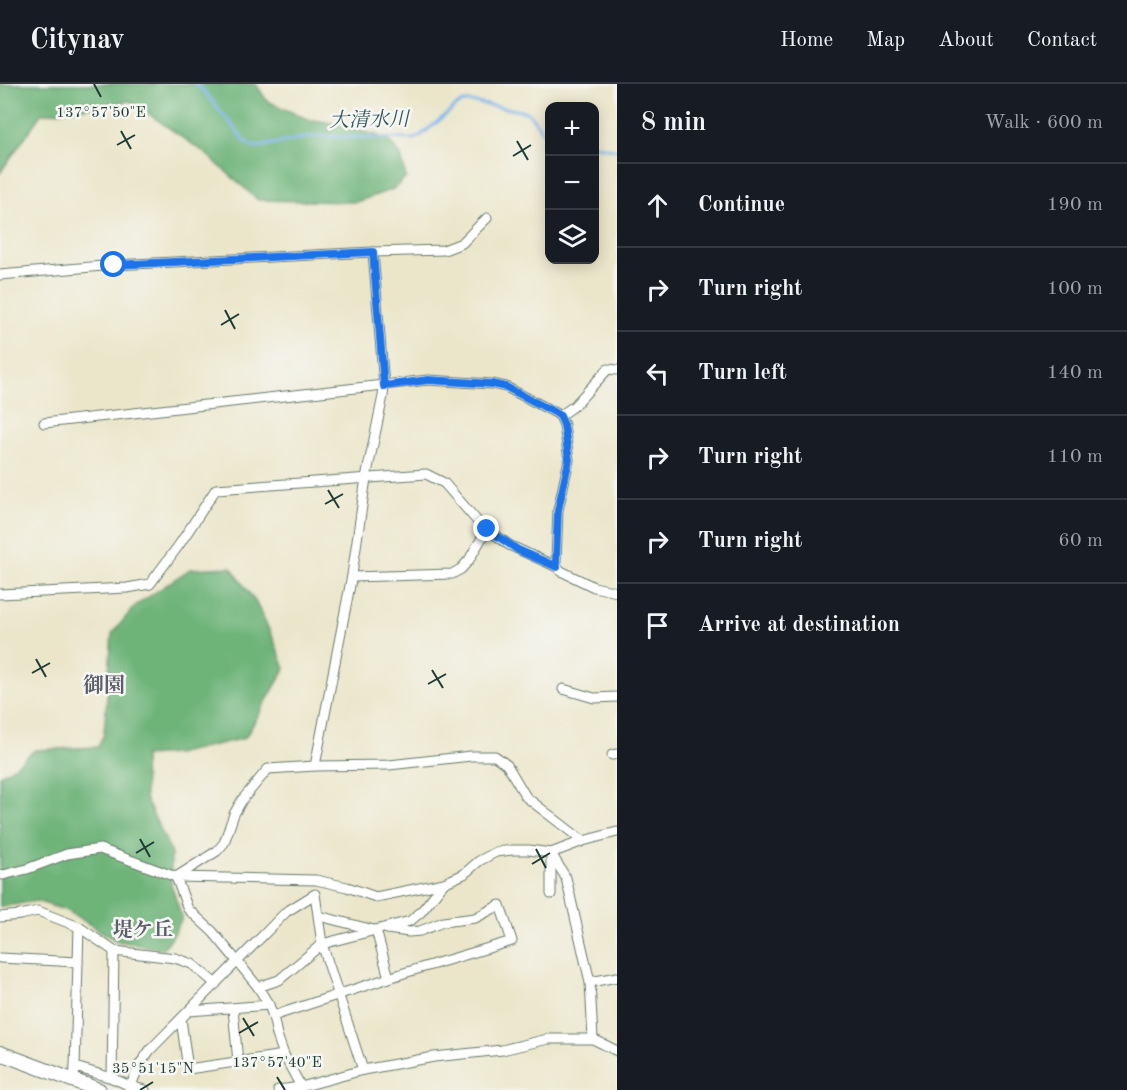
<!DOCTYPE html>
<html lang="en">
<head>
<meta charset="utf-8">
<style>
  :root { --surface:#171b24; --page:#20242c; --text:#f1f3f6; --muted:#9ea1a6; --line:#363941 }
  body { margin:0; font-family:"Old Standard TT","Noto Serif JP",serif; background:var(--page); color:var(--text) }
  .controls { position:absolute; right:18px; top:18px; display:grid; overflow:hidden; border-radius:12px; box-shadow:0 3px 15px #0003 }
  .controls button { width:54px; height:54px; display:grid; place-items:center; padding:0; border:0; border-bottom:2px solid var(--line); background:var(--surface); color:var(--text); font:30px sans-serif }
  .stop { position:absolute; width:18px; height:18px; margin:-14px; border:4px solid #1a73e8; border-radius:50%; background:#fff }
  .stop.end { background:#1a73e8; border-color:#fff; box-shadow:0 2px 6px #0008 }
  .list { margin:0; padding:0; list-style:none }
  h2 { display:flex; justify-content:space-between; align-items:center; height:78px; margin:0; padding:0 24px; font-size:26px }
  h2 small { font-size:20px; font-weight:400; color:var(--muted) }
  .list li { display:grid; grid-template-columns:39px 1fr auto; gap:18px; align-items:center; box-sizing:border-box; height:84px; padding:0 24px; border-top:2px solid var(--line) }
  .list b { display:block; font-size:22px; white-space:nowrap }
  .list em { font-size:20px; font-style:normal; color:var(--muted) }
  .icon { flex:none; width:33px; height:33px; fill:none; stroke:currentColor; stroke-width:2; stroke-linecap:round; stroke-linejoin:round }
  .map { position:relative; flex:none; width:617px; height:1006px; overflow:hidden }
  header { display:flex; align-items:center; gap:36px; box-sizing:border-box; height:84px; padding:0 30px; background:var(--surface); border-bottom:2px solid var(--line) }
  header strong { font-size:28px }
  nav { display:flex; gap:33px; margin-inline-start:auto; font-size:21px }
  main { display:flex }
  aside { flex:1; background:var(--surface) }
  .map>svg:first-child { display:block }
  .forest { fill:#6eb479; stroke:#467856; stroke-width:1.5 }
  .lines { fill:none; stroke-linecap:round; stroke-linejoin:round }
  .stream { stroke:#79b2e9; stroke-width:3 }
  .street-casing { stroke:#667868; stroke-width:11 }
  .primary-casing { stroke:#667868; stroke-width:16 }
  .street { stroke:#fff; stroke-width:9 }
  .primary { stroke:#fff; stroke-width:14 }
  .route { stroke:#1a73e8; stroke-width:8 }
  .ticks { fill:none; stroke:#1f3d34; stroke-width:2 }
  .labels { text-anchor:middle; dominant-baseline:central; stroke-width:5; stroke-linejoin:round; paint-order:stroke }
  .water-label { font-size:20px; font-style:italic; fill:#365a61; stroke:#f6f6f2 }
  .neighbourhood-label { font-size:20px; font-weight:bold; fill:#5c5e6c; stroke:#f6f6f2 }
  .quarter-label { font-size:21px; font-weight:bold; fill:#5c5e6c; stroke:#f6f6f2 }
  .ticks-label { font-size:15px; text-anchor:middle; fill:#1f3d34; stroke:#f6f6f2; stroke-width:5; stroke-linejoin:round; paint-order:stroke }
</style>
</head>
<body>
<header>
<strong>Citynav</strong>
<nav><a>Home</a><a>Map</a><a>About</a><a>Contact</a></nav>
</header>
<main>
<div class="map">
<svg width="617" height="1006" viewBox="0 0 617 1006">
  <rect width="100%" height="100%" fill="#f6f6f2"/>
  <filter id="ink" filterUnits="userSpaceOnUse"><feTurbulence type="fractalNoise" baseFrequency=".0167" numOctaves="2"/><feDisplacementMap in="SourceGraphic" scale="12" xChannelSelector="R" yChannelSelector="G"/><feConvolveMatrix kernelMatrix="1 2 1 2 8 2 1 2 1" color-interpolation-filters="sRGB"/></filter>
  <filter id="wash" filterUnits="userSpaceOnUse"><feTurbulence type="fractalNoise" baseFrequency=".008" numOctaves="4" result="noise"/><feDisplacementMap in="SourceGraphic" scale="24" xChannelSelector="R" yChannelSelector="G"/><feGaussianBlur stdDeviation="1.35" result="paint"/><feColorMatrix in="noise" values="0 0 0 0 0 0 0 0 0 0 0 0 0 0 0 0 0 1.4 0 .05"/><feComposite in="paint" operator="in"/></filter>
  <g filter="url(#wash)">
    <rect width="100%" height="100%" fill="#ebe6ca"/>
    <g class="forest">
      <path d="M0 0H256L267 17 307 35 344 41 387 55 401 71 406 94 393 105 356 118 258 116 205 69 130 17 41 30 0 89Z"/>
      <path d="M231 483 256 519 273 554 285 585 245 654 175 670 144 672 145 714 171 768V800L182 834 171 855 162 865 117 857 68 827 36 817 0 823V691L14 683 35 666 98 663 104 650 112 550 135 522 190 485Z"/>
    </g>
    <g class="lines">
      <g class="stream">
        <path d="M195 0 202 5 247 59 252 62 257 63 315 52 413 55 420 52 458 21 463 18H471L527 28C537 36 538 47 550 54"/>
        <path d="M594 61 617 66"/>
      </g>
    </g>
  </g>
  <g filter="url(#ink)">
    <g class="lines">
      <defs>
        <g id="street">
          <path d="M0 191 114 181 373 168 444 166 462 159 487 134"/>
          <path d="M560 332 574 322 608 285 617 286"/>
          <path d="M44 339 428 296 492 300 506 303 556 329 560 332 564 341 569 376 558 426 556 477 557 483"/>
          <path d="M352 493 452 490 461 485 469 476 487 445"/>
          <path d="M0 510 127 504 150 500 179 461 216 405 426 390 444 399 478 438 509 461 557 483 561 487 594 503 617 508"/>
          <path d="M563 605 594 614 617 613"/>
          <path d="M612 671 617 670"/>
          <path d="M315 682 352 491 366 394 383 312 384 302 373 168"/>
          <path d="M551 769 566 794 590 898 593 955 617 967"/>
          <path d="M0 790 3 791 27 785 67 770 100 765 176 793 316 796 347 803 376 813 444 799 464 790 479 777 496 768 512 766H529L551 769 583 757 617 748"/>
          <path d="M176 793 217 767 224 759 234 730 242 716 268 685 315 682 389 681 471 672H495L507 681 526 713 583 757"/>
          <path d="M176 793 188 825 213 848 237 877 258 903 269 921 273 932 277 951 284 971 301 1003"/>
          <path d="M551 810V771"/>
          <path d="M319 832 374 846"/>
          <path d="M0 833 20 831 38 827 79 843 114 867 175 874 192 880 216 900"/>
          <path d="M376 846 389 894"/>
          <path d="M114 867 112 994 130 1002 145 1006"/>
          <path d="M0 874 78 878 79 843"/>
          <path d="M590 898 617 893"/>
          <path d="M258 903 279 896 322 860 363 986 301 1003 278 1006"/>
          <path d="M233 925 238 978"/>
          <path d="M189 927 269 921"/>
          <path d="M273 932 404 889 512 857 500 821 475 834 443 838 420 847 409 848 387 845"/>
          <path d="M181 935 188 985 284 971"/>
          <path d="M75 983 112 994"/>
          <path d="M363 986 434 973 502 966 548 955H593"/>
          <path d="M74 996 75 983 78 878"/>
          <path d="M129 1006 140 980 150 966 286 828 315 810 322 860 410 837 421 828 444 799"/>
        </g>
        <path id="primary" d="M0 969 99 1006"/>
      </defs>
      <use href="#street" class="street-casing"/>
      <use href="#primary" class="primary-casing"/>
      <use href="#street" class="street"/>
      <use href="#primary" class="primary"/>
    </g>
  </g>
  <g class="lines" filter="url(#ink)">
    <path class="route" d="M114 181 373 168 384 302 428 296 492 300 506 303 556 329 560 332 564 341 569 376 558 426 556 477 557 483 518 466 487 445"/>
  </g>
  <path class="ticks" d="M94 0 101 13M121 47 131 65M517 57 528 76M117 61 135 51M513 72 531 61M225 226 235 245M221 241 239 230M328 406 339 424M325 420 343 410M36 575 46 593M432 586 443 604M32 589 50 579M428 600 446 590M140 755 150 773M536 765 546 784M136 769 154 758M532 780 550 769M243 934 254 952M239 949 258 938M277 993 285 1006M140 1006 153 998"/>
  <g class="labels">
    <g class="water-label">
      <text transform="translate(369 37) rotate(-1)">大清水川</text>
    </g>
    <g class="neighbourhood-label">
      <text x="143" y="847">堤ケ丘</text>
    </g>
    <g class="quarter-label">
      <text x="104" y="602">御園</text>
    </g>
  </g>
  <g class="ticks-label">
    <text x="101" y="33">137°57'50"E</text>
    <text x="277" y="983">137°57'40"E</text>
    <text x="153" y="989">35°51'15"N</text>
  </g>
</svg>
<div class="controls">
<button>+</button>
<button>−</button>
<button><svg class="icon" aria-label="layers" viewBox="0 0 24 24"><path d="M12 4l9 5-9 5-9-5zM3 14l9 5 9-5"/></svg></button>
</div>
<div class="stop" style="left:114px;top:181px"></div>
<div class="stop end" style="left:487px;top:445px"></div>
</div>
<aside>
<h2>8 min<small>Walk · 600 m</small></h2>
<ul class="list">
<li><svg class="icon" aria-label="ahead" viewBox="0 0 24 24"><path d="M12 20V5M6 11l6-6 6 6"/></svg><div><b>Continue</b></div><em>190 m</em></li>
<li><svg class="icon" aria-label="right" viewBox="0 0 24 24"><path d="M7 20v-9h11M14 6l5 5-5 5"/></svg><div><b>Turn right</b></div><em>100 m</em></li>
<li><svg class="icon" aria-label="left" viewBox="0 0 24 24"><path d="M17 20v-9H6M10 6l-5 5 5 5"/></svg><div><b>Turn left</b></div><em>140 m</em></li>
<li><svg class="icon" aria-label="right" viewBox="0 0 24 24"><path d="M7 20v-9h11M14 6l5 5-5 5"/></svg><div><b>Turn right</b></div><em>110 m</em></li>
<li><svg class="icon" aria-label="right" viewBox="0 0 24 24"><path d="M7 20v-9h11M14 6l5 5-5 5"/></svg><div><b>Turn right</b></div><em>60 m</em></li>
<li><svg class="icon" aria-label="arrive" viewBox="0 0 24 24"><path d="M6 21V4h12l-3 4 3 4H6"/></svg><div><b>Arrive at destination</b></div></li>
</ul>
</aside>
</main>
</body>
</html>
